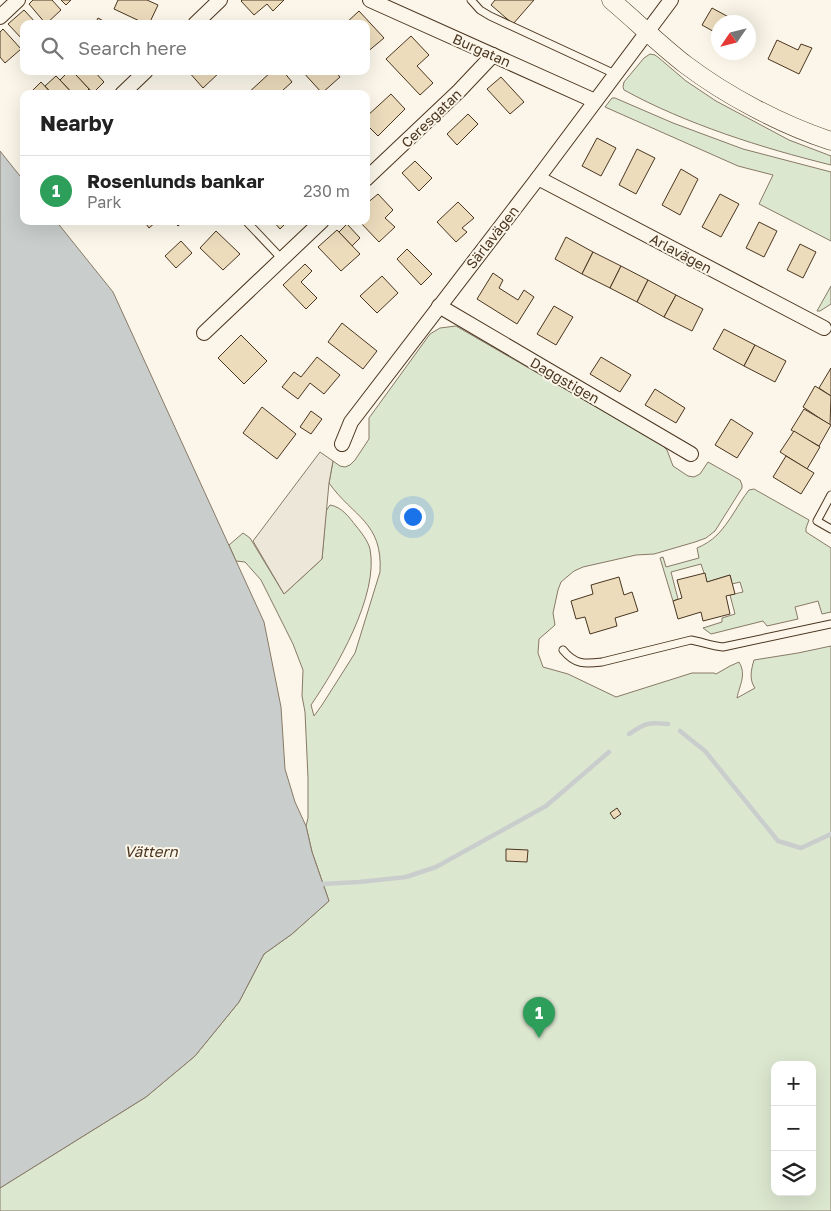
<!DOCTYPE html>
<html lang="en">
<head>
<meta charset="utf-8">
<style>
  :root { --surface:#fff; --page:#f6f6f6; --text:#222; --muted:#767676; --line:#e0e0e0; --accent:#c62828 }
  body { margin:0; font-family:"Golos Text",sans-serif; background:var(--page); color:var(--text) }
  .controls { position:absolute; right:15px; bottom:15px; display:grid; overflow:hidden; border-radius:10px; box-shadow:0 5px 20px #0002 }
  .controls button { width:45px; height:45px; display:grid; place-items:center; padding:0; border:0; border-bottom:1px solid var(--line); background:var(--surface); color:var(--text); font:25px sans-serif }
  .compass { position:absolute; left:711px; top:15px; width:45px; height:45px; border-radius:50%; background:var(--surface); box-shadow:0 5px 20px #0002; rotate:235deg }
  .you { position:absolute; left:412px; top:516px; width:18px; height:18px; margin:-12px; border:4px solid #fff; border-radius:50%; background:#1a73e8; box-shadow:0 0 0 8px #1a73e833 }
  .badge { display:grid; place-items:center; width:32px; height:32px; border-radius:50%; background:var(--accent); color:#fff; font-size:16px; font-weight:700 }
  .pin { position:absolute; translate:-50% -41px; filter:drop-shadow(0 1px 2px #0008) }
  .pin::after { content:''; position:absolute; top:26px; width:18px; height:15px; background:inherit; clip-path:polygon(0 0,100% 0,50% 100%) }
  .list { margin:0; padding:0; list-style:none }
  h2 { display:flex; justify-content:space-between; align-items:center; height:65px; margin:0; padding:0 20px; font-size:21px }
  h2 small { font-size:16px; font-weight:400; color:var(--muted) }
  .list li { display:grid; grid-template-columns:32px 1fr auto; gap:15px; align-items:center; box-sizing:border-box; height:70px; padding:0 20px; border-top:1px solid var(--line) }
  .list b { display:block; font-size:19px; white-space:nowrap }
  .list p { margin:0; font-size:16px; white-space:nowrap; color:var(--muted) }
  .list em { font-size:16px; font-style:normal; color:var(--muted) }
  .icon { flex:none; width:28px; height:28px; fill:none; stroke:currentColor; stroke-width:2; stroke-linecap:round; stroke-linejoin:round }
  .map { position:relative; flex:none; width:831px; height:1211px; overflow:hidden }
  .search { position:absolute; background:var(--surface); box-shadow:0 5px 20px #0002; left:20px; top:20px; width:350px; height:55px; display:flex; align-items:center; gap:12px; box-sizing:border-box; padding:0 18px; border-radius:10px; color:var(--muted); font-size:19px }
  .panel { position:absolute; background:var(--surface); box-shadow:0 5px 20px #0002; left:20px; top:90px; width:350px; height:135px; border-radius:10px }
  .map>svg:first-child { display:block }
  .green { fill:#dce7d0; stroke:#887966; fill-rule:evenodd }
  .parking { fill:#ede7d9; stroke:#887966 }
  .water { fill:#c9cecd; stroke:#887966 }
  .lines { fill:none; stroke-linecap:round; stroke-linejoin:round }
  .stream { stroke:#c9cecd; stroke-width:4.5 }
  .building { fill:#ecdcbc; stroke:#4a3520 }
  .service-casing { stroke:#4a3520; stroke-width:9 }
  .minor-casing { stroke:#4a3520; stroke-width:16 }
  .tertiary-casing { stroke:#4a3520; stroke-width:19 }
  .service { stroke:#fbf6e9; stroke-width:7 }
  .minor { stroke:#fbf6e9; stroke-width:14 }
  .tertiary { stroke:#fbf6e9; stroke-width:18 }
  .labels { text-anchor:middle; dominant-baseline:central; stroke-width:4; stroke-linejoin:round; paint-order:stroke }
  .street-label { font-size:14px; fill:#4a3520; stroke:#fbf6e9 }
  .water-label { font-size:15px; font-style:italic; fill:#4a3520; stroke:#fbf6e9 }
</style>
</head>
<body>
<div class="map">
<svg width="831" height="1211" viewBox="0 0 831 1211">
  <rect width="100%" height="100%" fill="#fbf6e9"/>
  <g class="green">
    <path d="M650 54 655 55 659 58 686 81 716 101 789 140 831 156V165C762 148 686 124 624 90L623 87 624 82 644 58Z"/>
    <path d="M612 98H615L673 123 743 149 831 172V241L759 204 773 175 738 166 605 107Z"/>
    <path d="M831 286V304L820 311H817Z"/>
    <path d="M456 326 662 445 667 450 673 466 688 476 694 477 700 474 708 462 740 480 742 485V488L715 531 706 538 695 542 654 554 636 555 583 567 574 571 561 582 558 590 553 613 555 625 539 639 538 653 543 667 568 674 616 697 692 673H714L716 674 730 666 739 662C747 675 739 686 737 698L755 688C749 680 751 670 754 660L798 653 831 646V1211H0V1188L146 1097 195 1056 239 1002 264 954 292 934 329 901 312 852 306 826 308 818V778L305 712 302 696 303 670 293 644 261 580 245 562 236 561 229 545 243 533 250 538 284 594 322 559 326 511 330 505C342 507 349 517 356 526 361 532 368 541 370 549 379 595 337 667 311 705L314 716 322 705 355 653 380 572C383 522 353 517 329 483L333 461 340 466 345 467 350 465 355 460 369 439V418L430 334 440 328ZM775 1065H812V1192H775Z"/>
    <path d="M754 489 809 520 806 528V532L831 548V612L822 614 818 601 795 607 798 619 767 626 763 621 711 634 703 628 722 622V618L735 614 730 595 743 592 740 582 732 584 730 575 707 582 701 564 671 572 678 599 673 601 660 558 663 557 666 567 699 558 697 548C704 545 711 541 717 535 730 522 738 504 749 490Z"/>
  </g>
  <path class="parking" d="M320 452 333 461 329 483 322 559 284 594 253 541Z"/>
  <path class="water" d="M0 151 24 181V221H56L113 292 264 622 281 707 285 769 295 802 306 826 312 852 329 901 292 934 264 954 239 1002 195 1056 146 1097 0 1188Z"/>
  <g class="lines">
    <g class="stream">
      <path d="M680 731 705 751 778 841 801 848 831 834"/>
      <path d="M629 734C646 723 647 722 668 724"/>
      <path d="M322 884 359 882 406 877 436 867 546 806 609 752"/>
    </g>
  </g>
  <g class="building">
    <path d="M33 0H52L61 10 46 24 29 4Z"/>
    <path d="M61 0H71L66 5Z"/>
    <path d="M118 0H147L158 5 149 24H146L114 9Z"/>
    <path d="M242 0H284L273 11 267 4 254 15 241 1Z"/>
    <path d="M495 0H534L513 24 491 5Z"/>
    <path d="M712 8 736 21 735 22H718V34L702 25Z"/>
    <path d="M24 10 37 24H24V41L8 24Z"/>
    <path d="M359 11 384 38 366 53V24H345Z"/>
    <path d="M98 18 109 24H95Z"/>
    <path d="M3 29 21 49 5 63 0 57V32Z"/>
    <path d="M411 36 429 55 417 66 433 83 420 95 386 59Z"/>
    <path d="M777 40 798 50 801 44 812 48 799 74 768 59Z"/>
    <path d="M69 71H73L89 89 84 94H73L60 80Z"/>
    <path d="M78 71H94L104 82 93 93 75 74Z"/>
    <path d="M188 71H221L203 88Z"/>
    <path d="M272 71H283L292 82 282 91 284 94H247Z"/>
    <path d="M302 71H335L340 77 322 93Z"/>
    <path d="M56 76 60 80 73 94H52L45 86Z"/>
    <path d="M501 77 524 102 510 114 487 89Z"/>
    <path d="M41 82 52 94H30V93Z"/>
    <path d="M391 94 405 109 378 136 366 124V117Z"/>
    <path d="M468 114 478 124 457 145 447 134Z"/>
    <path d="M597 138 616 148 601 176 582 166Z"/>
    <path d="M637 149 655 158 636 194 619 185Z"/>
    <path d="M415 161 432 178 419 191 402 173Z"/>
    <path d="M681 169 698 179 680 215 662 205Z"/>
    <path d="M378 194 393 210 385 218 395 227 379 242 359 221H366V204Z"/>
    <path d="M720 194 739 204 721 237 702 227Z"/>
    <path d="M458 202 474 218 462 228 467 232 456 242 437 222Z"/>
    <path d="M144 221H157L149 228Z"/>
    <path d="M173 221H184L178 226Z"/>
    <path d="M273 221H288L280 229Z"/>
    <path d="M759 222 777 231 764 257 746 248Z"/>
    <path d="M347 224 360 238 352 246 339 232Z"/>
    <path d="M337 230 360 254 341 271 318 247Z"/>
    <path d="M216 231 240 254 223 270 200 248Z"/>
    <path d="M566 237 593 252 582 274 555 259Z"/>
    <path d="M181 241 192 253 176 268 165 256Z"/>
    <path d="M800 244 816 252 803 278 787 270Z"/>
    <path d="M407 249 432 274 421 285 397 259Z"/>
    <path d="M593 252 621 266 610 288 582 274Z"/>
    <path d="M305 264 312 271 301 282 317 298 306 309 283 285Z"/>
    <path d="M621 266 648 280 637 302 610 288Z"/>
    <path d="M493 273 503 280 499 288 518 300 524 290 534 297 517 324 477 299Z"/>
    <path d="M382 276 398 293 377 313 360 296Z"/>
    <path d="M648 280 676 295 664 317 637 302Z"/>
    <path d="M676 295 703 309 692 331 664 317Z"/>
    <path d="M554 306 573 317 556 345 537 334Z"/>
    <path d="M342 323 377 351 363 369 328 342Z"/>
    <path d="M724 329 755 345 744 366 713 349Z"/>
    <path d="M241 335 267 361 244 384 218 358Z"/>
    <path d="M755 345 786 361 775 382 744 366Z"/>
    <path d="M317 357 340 375 324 394 310 383 298 399 282 387 294 372 301 377Z"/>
    <path d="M601 357 631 375 620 392 590 374Z"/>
    <path d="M831 368V396L819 388Z"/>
    <path d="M815 386 831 396 830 425 803 407Z"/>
    <path d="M655 389 685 408 676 423 645 405Z"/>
    <path d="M262 407 296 434 277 459 243 433Z"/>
    <path d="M804 409 831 425 819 446 791 430Z"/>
    <path d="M311 411 322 419 311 434 300 427Z"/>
    <path d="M731 419 753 433 737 458 715 445Z"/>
    <path d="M794 431 820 447 807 469 780 452Z"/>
    <path d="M786 456 814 473 801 494 773 477Z"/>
    <path d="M705 573 707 582 730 575 735 594 726 596 730 614 703 621 701 612 678 619 673 601 682 598 677 580Z"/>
    <path d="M619 577 624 595 632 592 638 611 615 618 617 626 590 634 585 617 576 619 571 601 593 594 591 585Z"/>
    <path d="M617 808 621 814 614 819 610 813Z"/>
    <path d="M506 849 528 850 527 862 506 861Z"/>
  </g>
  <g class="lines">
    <defs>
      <g id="service">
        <path d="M471 0 480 10 490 16 615 74"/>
        <path d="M246 221 282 259"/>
        <path d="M831 495 817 521 831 529"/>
        <path d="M563 650C575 665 585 664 602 662L691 640C702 642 712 646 723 647L831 624"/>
      </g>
      <g id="minor">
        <path d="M370 0 595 101"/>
        <path d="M0 17 18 0"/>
        <path d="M195 24 220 0"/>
        <path d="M122 94 146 71"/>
        <path d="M538 178 824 328"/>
        <path d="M366 179 459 91 493 55"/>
        <path d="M439 306 691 454"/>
        <path d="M204 333 322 221"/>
        <path d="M342 444 351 422 538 178 671 0"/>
      </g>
      <path id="tertiary" d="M611 0C636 21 660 45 686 65 727 96 782 125 831 141"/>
    </defs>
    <use href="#service" class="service-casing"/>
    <use href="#minor" class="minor-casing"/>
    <use href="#tertiary" class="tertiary-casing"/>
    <use href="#service" class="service"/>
    <use href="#minor" class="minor"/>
    <use href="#tertiary" class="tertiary"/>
  </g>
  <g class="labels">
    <g class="street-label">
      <text transform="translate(482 50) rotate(24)">Burgatan</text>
      <text transform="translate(431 118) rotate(-44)">Ceresgatan</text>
      <text transform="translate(492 237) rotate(-52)">Särlavägen</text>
      <text transform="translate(681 253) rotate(28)">Arlavägen</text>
      <text transform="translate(565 380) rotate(30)">Daggstigen</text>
    </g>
    <g class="water-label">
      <text x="151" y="851">Vättern</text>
    </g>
  </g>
</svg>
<div class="controls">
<button>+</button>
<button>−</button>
<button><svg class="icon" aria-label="layers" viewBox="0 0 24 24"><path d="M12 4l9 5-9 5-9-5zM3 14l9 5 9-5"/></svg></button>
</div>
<svg class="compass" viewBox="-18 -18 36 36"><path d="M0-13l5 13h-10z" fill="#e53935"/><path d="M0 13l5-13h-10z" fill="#767676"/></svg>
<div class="you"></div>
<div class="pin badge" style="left:539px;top:1038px;background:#2e9e5b">1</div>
<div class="search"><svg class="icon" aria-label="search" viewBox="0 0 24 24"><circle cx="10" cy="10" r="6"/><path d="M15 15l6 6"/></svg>Search here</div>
<section class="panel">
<h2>Nearby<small></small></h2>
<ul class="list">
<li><span class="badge" style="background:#2e9e5b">1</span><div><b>Rosenlunds bankar</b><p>Park</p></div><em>230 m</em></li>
</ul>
</section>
</div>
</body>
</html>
